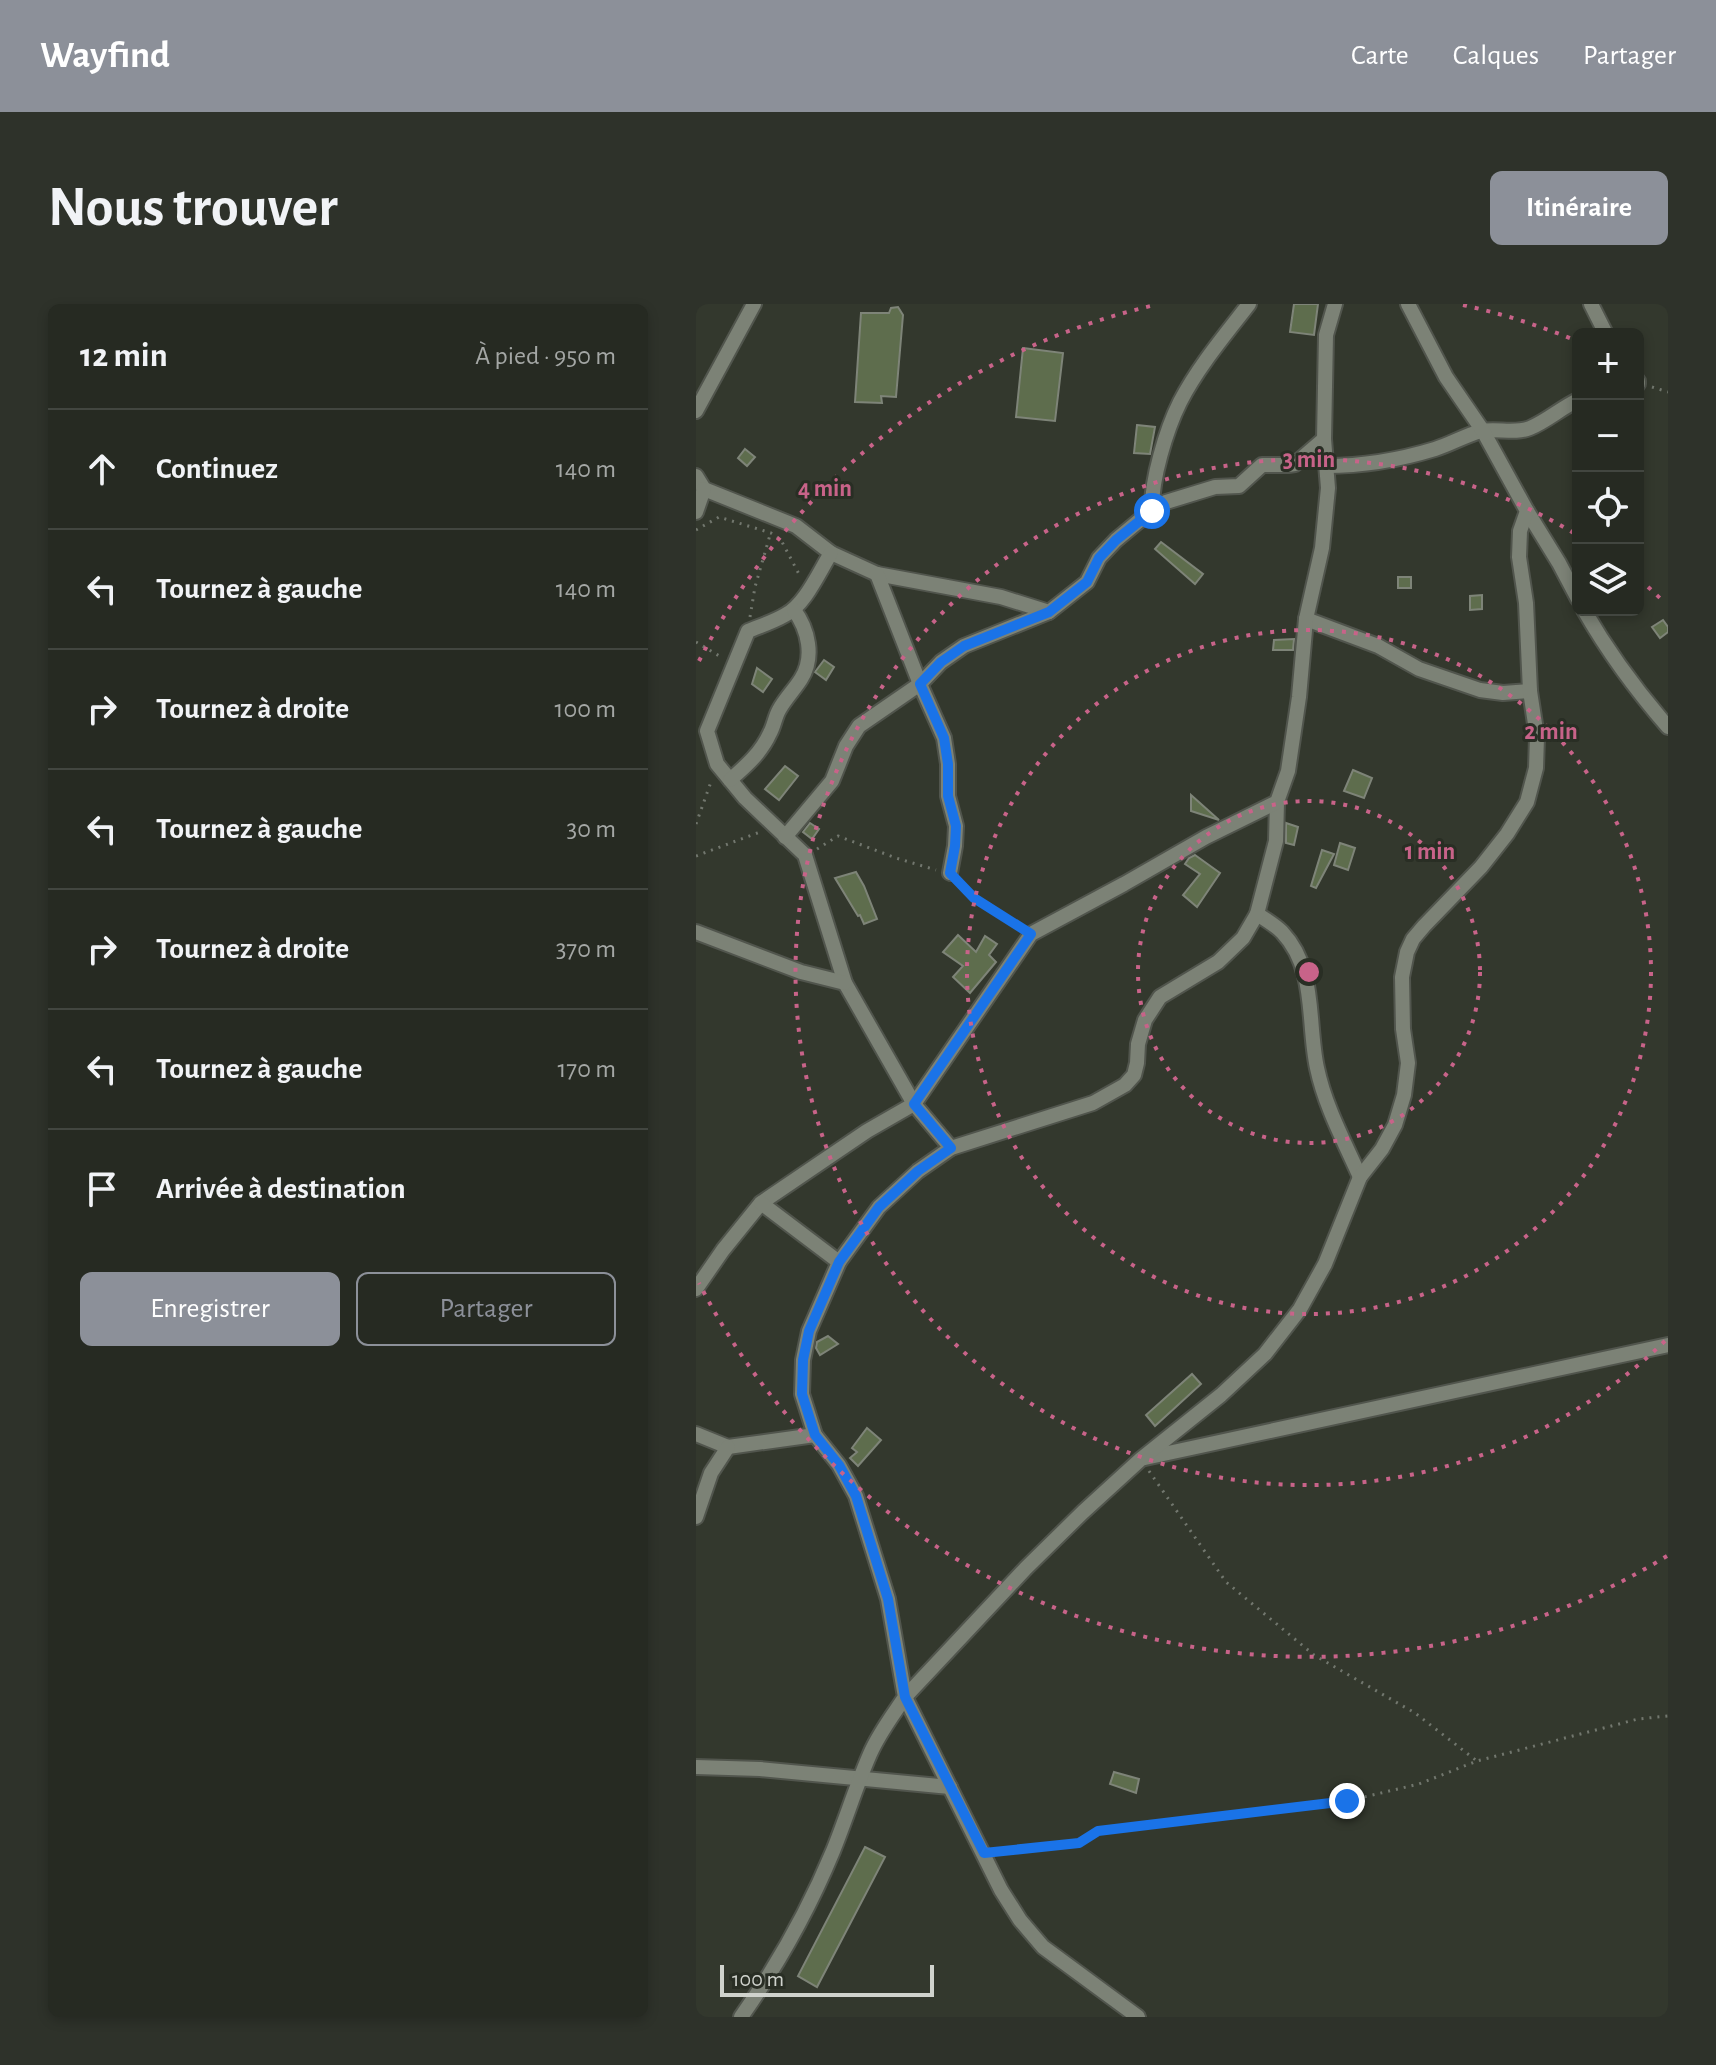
<!DOCTYPE html>
<html lang="fr">
<head>
<meta charset="utf-8">
<style>
  :root { --surface:#262a22; --page:#2e322a; --text:#f1f3f6; --muted:#a4a7a5; --line:#424640; --accent:#8c9099 }
  body { margin:0; font-family:"Alegreya Sans",sans-serif; background:var(--page); color:var(--text) }
  .controls { position:absolute; right:24px; top:24px; display:grid; overflow:hidden; border-radius:12px; box-shadow:0 4px 12px #0003 }
  .controls button { width:72px; height:72px; display:grid; place-items:center; padding:0; border:0; border-bottom:2px solid var(--line); background:var(--surface); color:var(--text); font:40px sans-serif }
  .scale { position:absolute; left:24px; bottom:20px; width:214px; box-sizing:border-box; padding-left:8px; border:4px solid #d0d3cd; border-top:0; font-size:22px; line-height:28px; white-space:nowrap; color:#d0d3cd; -webkit-text-stroke:6px #292e24; paint-order:stroke }
  .stop { position:absolute; width:24px; height:24px; margin:-18px; border:6px solid #1a73e8; border-radius:50%; background:#fff }
  .stop.end { background:#1a73e8; border-color:#fff; box-shadow:0 2px 8px #0008 }
  .list { margin:0; padding:0; list-style:none }
  h2 { display:flex; justify-content:space-between; align-items:center; height:104px; margin:0; padding:0 32px; font-size:34px }
  h2 small { font-size:26px; font-weight:400; color:var(--muted) }
  .list li { display:grid; grid-template-columns:52px 1fr auto; gap:24px; align-items:center; box-sizing:border-box; height:120px; padding:0 32px; border-top:2px solid var(--line) }
  .list b { display:block; font-size:30px; white-space:nowrap }
  .list em { font-size:26px; font-style:normal; color:var(--muted) }
  .actions { display:flex; gap:16px; padding:24px 32px }
  .actions a { flex:1; padding:18px 0; border:2px solid var(--accent); border-radius:12px; text-align:center; font-size:28px; color:var(--accent) }
  .actions .main { background:var(--accent); color:#fff }
  .icon { flex:none; width:44px; height:44px; fill:none; stroke:currentColor; stroke-width:2; stroke-linecap:round; stroke-linejoin:round }
  .map { position:relative; flex:none; width:972px; height:1713px; overflow:hidden; border-radius:12px }
  header { display:flex; align-items:center; gap:48px; box-sizing:border-box; height:112px; padding:0 40px; background:var(--accent); color:#fff }
  header strong { font-size:38px }
  nav { display:flex; gap:44px; margin-inline-start:auto; font-size:28px }
  .intro { display:flex; align-items:center; justify-content:space-between; box-sizing:border-box; height:192px; padding:0 48px }
  h1 { margin:0; font-size:56px }
  .button { padding:20px 36px; border-radius:12px; background:var(--accent); color:#fff; font-size:28px; font-weight:700 }
  main { display:flex; gap:48px; padding:0 48px }
  aside { flex:1; background:var(--surface); border-radius:12px; box-shadow:0 4px 12px #0003 }
  .map>svg:first-child { display:block }
  .building { fill:#5e6d4d; stroke:#7e8478; stroke-width:2 }
  .lines { fill:none; stroke-linecap:round; stroke-linejoin:round }
  .street-casing { stroke:#51554d; stroke-width:18 }
  .path { stroke:#72776e; stroke-width:3; stroke-dasharray:2 6; stroke-linecap:butt }
  .street { stroke:#7c8276; stroke-width:14 }
  .route { stroke:#1a73e8; stroke-width:10 }
  .ring { fill:none; stroke:#c86389; stroke-width:4; stroke-dasharray:4 8 }
  .centre { fill:#c86389; stroke:#292e24; stroke-width:4 }
  .ring-label { font-size:24px; text-anchor:middle; font-weight:bold; fill:#c86389; stroke:#292e24; stroke-width:6; stroke-linejoin:round; paint-order:stroke }
</style>
</head>
<body>
<header>
<strong>Wayfind</strong>
<nav><a>Carte</a><a>Calques</a><a>Partager</a></nav>
</header>
<div class="intro"><h1>Nous trouver</h1><a class="button">Itinéraire</a></div>
<main>
<aside>
<h2>12 min<small>À pied · 950 m</small></h2>
<ul class="list">
<li><svg class="icon" aria-label="ahead" viewBox="0 0 24 24"><path d="M12 20V5M6 11l6-6 6 6"/></svg><div><b>Continuez</b></div><em>140 m</em></li>
<li><svg class="icon" aria-label="left" viewBox="0 0 24 24"><path d="M17 20v-9H6M10 6l-5 5 5 5"/></svg><div><b>Tournez à gauche</b></div><em>140 m</em></li>
<li><svg class="icon" aria-label="right" viewBox="0 0 24 24"><path d="M7 20v-9h11M14 6l5 5-5 5"/></svg><div><b>Tournez à droite</b></div><em>100 m</em></li>
<li><svg class="icon" aria-label="left" viewBox="0 0 24 24"><path d="M17 20v-9H6M10 6l-5 5 5 5"/></svg><div><b>Tournez à gauche</b></div><em>30 m</em></li>
<li><svg class="icon" aria-label="right" viewBox="0 0 24 24"><path d="M7 20v-9h11M14 6l5 5-5 5"/></svg><div><b>Tournez à droite</b></div><em>370 m</em></li>
<li><svg class="icon" aria-label="left" viewBox="0 0 24 24"><path d="M17 20v-9H6M10 6l-5 5 5 5"/></svg><div><b>Tournez à gauche</b></div><em>170 m</em></li>
<li><svg class="icon" aria-label="arrive" viewBox="0 0 24 24"><path d="M6 21V4h12l-3 4 3 4H6"/></svg><div><b>Arrivée à destination</b></div></li>
</ul>
<div class="actions"><a class="main">Enregistrer</a><a>Partager</a></div>
</aside>
<div class="map">
<svg width="972" height="1713" viewBox="0 0 972 1713">
  <rect width="100%" height="100%" fill="#33382d"/>
  <g class="building">
    <path d="M598 0H622L618 31 594 28Z"/>
    <path d="M202 3 207 11 200 93 185 92 186 99 159 98 165 9H193L195 4Z"/>
    <path d="M327 44 367 49 359 117 320 113Z"/>
    <path d="M441 121 459 123 454 150 438 149Z"/>
    <path d="M49 145 59 153 51 162 42 154Z"/>
    <path d="M465 238 507 270 499 280 459 245Z"/>
    <rect x="702" y="273" width="13" height="11"/>
    <path d="M786 291V305L774 306V292Z"/>
    <path d="M967 316 972 323V328L964 334 956 323Z"/>
    <path d="M598 335 597 346H577L578 336Z"/>
    <path d="M128 356 138 363 130 376 119 368Z"/>
    <path d="M61 364 76 375 67 388 56 380Z"/>
    <path d="M89 462 102 472 83 496 69 485Z"/>
    <path d="M657 466 676 474 668 494 648 487Z"/>
    <path d="M495 491 523 516 495 507Z"/>
    <path d="M114 519 123 525 116 535 107 528Z"/>
    <path d="M590 519 602 523 598 541 590 539Z"/>
    <path d="M644 539 659 544 652 566 638 561Z"/>
    <path d="M626 546 638 550 620 584 615 582Z"/>
    <path d="M499 551 524 569 501 603 487 591 504 570 489 560 493 554Z"/>
    <path d="M160 568 168 582 181 615 168 620 164 611 162 612 139 574Z"/>
    <path d="M262 631 280 648 289 632 301 640 293 651 300 658 274 689 257 673 267 662 247 648Z"/>
    <path d="M132 1032 142 1040 124 1051 120 1044 121 1038Z"/>
    <path d="M496 1070 505 1080 459 1122 450 1111Z"/>
    <path d="M171 1124 185 1136 162 1162 154 1154 161 1148 156 1144Z"/>
    <path d="M418 1468 443 1475 440 1489 414 1480Z"/>
    <path d="M169 1543 189 1553 121 1683 102 1672Z"/>
  </g>
  <g class="lines">
    <defs>
      <g id="street">
        <path d="M895 0 910 30"/>
        <path d="M942 77V80"/>
        <path d="M0 107 58 0"/>
        <path d="M630 162C667 162 703 156 739 145 755 140 770 131 785 127 801 124 819 130 834 124 851 117 865 104 882 96"/>
        <path d="M0 172 8 185 100 222 135 249 181 270 305 293 353 308 391 278 403 254 420 236 450 211 470 198 519 183 543 182 566 161H592L599 160 628 135"/>
        <path d="M456 207C455 176 470 126 484 98 502 63 529 31 553 0"/>
        <path d="M831 207 863 259 882 295"/>
        <path d="M0 208 8 185"/>
        <path d="M135 249C123 268 109 301 89 311 77 318 64 322 52 327L11 427 21 460 49 494 109 551 149 679 218 800 255 844"/>
        <path d="M181 270 224 380 248 434 252 460V492L260 522 259 542 254 569"/>
        <path d="M888 306C912 348 940 386 972 423"/>
        <path d="M610 315 682 342 723 365 784 386 807 389 834 387"/>
        <path d="M34 476C50 462 65 449 74 429 78 422 79 413 83 406 89 395 98 386 105 375 119 353 112 325 98 306"/>
        <path d="M89 533 136 477 150 442 163 422 224 380 245 358 268 342 353 308"/>
        <path d="M561 610C569 615 579 621 586 628 621 665 611 718 621 764 629 802 648 837 664 873"/>
        <path d="M0 628 105 668 149 679"/>
        <path d="M143 958 183 903 222 867 255 844 397 799 429 781 438 771 441 759 442 740 449 716 464 693 522 658 547 634 561 610 580 537 581 498"/>
        <path d="M0 985 27 946 65 899 171 827 218 800 335 630 428 580 510 533 581 498 592 467 603 393 610 315 626 244 632 184 628 135 630 31 639 0"/>
        <path d="M0 1130 32 1143 119 1131"/>
        <path d="M449 1154 972 1041"/>
        <path d="M0 1213 15 1169 32 1143"/>
        <path d="M0 1463 64 1465 254 1483"/>
        <path d="M45 1713C81 1662 113 1605 137 1547 150 1515 160 1482 174 1450 183 1429 197 1411 209 1393L192 1295 160 1192 143 1161 119 1131 106 1090 107 1056 113 1027 143 958 65 899"/>
        <path d="M442 1713 347 1643 324 1616 305 1586 209 1393 330 1264 387 1208 445 1155 525 1091 569 1050 604 1005 629 960 664 873 686 845 699 821 708 791 712 759 707 725 706 673 711 648 717 635 728 622 785 563 811 530 831 498 840 464 841 433 834 387 830 299 823 253 824 227 831 207 787 127 750 73 712 0"/>
      </g>
    </defs>
    <use href="#street" class="street-casing"/>
    <g class="path">
      <path d="M956 83 972 88"/>
      <path d="M0 226 23 213 75 229 85 236 104 272"/>
      <path d="M54 313 59 283 74 231"/>
      <path d="M0 338 25 353"/>
      <path d="M0 520 16 475"/>
      <path d="M121 545 142 532 200 554 240 566"/>
      <path d="M0 552 64 528"/>
      <path d="M263 579 278 594 325 624"/>
      <path d="M453 1167 530 1278 618 1351 719 1409 781 1457"/>
      <path d="M299 1548 383 1539 402 1527 651 1497 723 1480 781 1457 942 1415 972 1412"/>
    </g>
    <use href="#street" class="street"/>
  </g>
  <g class="lines">
    <path class="route" d="M456 207 420 236 403 254 391 278 353 308 268 342 245 358 224 380 248 434 252 460V492L260 522 259 542 254 569 278 594 335 630 218 800 255 844 222 867 183 903 143 958 113 1027 107 1056 106 1090 119 1131 143 1161 160 1192 192 1295 209 1393 288 1549 383 1539 402 1527 651 1497"/>
  </g>
  <g class="ring">
    <circle cx="613" cy="668" r="171"/>
    <circle cx="613" cy="668" r="342"/>
    <path d="M969 1037A513 513 0 1 1 881 231M943 275A513 513 0 0 1 969 299"/>
    <path d="M971 1252A685 685 0 0 1 3 979M3 357A685 685 0 0 1 459 1M767 1A685 685 0 0 1 881 37"/>
  </g>
  <circle cx="613" cy="668" r="12" class="centre"/>
  <g class="ring-label">
    <text x="613" y="163">3 min</text>
    <text x="129" y="192">4 min</text>
    <text x="855" y="435">2 min</text>
    <text x="734" y="555">1 min</text>
  </g>
</svg>
<div class="controls">
<button>+</button>
<button>−</button>
<button><svg class="icon" aria-label="locate" viewBox="0 0 24 24"><circle cx="12" cy="12" r="6"/><path d="M12 2v4M12 18v4M2 12h4M18 12h4"/></svg></button>
<button><svg class="icon" aria-label="layers" viewBox="0 0 24 24"><path d="M12 4l9 5-9 5-9-5zM3 14l9 5 9-5"/></svg></button>
</div>
<div class="scale">100 m</div>
<div class="stop" style="left:456px;top:207px"></div>
<div class="stop end" style="left:651px;top:1497px"></div>
</div>
</main>
</body>
</html>
